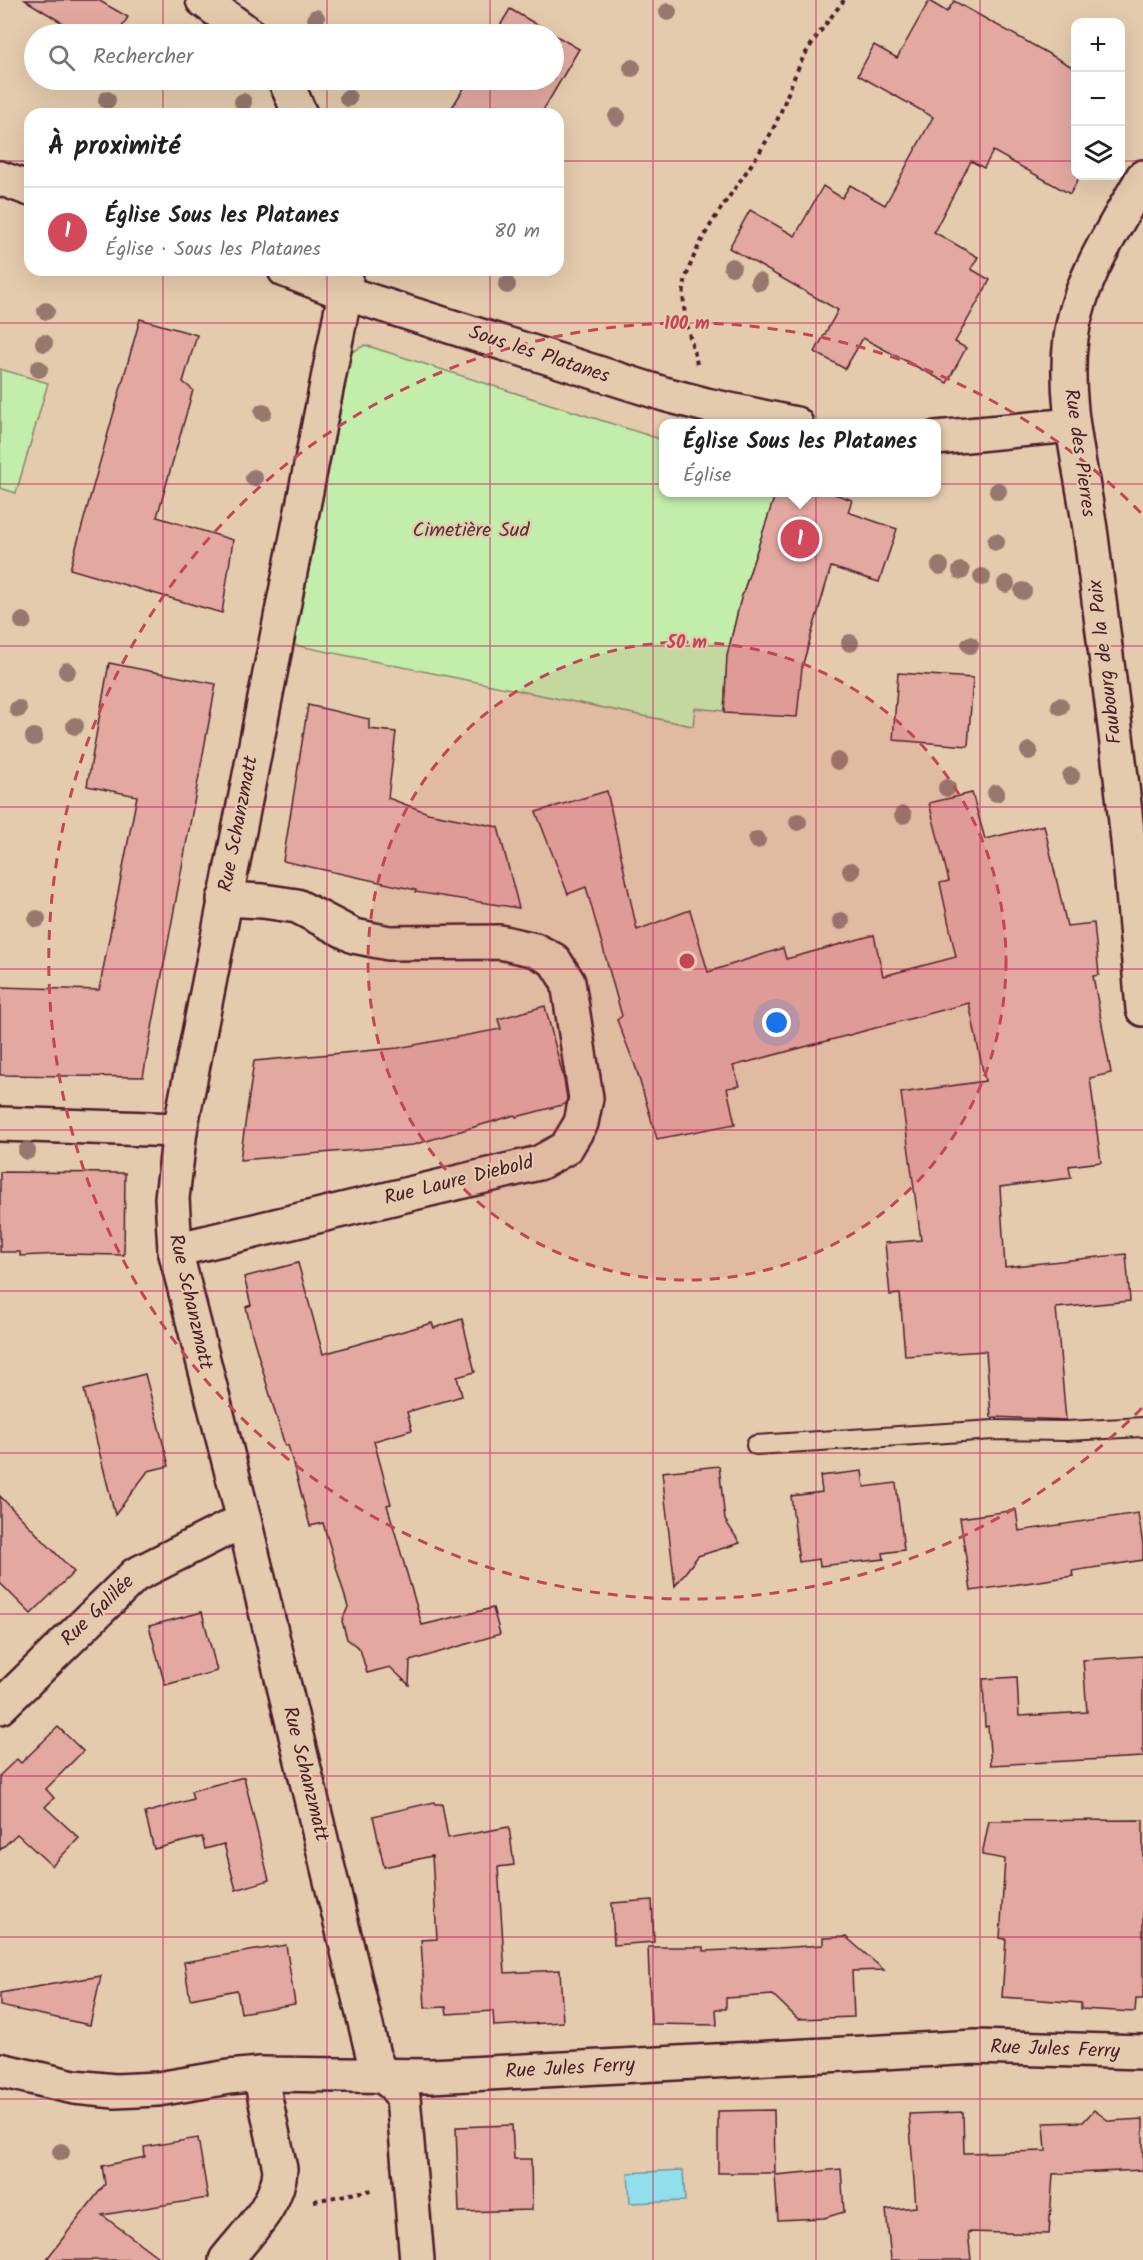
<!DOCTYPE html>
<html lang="fr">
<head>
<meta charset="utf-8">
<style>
  :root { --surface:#fff; --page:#f2f2f2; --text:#202124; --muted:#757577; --line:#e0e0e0; --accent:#d1495b }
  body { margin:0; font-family:Kalam,sans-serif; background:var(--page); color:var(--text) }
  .controls { position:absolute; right:18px; top:18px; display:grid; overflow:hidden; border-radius:12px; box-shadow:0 6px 24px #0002 }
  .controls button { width:54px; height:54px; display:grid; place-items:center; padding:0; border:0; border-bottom:2px solid var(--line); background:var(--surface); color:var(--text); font:30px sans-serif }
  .you { position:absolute; left:777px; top:1023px; width:21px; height:21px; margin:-15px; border:4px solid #fff; border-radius:50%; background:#1a73e8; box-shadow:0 0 0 9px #1a73e833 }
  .badge { display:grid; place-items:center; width:39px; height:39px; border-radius:50%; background:var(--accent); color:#fff; font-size:20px; font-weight:700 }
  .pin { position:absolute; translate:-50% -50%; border:3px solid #fff; box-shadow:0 2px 6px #0006 }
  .popup { position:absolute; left:659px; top:419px; width:282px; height:78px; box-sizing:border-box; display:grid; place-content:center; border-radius:12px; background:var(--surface); filter:drop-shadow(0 2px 4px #0005); font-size:20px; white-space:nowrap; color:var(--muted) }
  .popup b { font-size:22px; color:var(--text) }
  .popup::after { content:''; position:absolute; left:50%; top:100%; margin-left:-12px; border:12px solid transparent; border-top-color:var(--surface) }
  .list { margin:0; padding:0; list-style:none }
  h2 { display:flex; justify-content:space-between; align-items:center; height:78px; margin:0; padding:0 24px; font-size:26px }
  h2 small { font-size:20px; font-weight:400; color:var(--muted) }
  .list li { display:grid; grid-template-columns:39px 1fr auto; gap:18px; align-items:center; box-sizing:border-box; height:90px; padding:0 24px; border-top:2px solid var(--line) }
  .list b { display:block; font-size:22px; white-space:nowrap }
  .list p { margin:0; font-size:20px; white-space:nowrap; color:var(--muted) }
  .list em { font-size:20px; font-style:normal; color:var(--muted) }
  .icon { flex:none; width:33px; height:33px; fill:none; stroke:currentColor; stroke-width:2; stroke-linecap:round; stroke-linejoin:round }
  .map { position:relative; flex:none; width:1143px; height:2260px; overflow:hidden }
  .search { position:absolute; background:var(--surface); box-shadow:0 6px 24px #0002; left:24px; top:24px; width:540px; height:66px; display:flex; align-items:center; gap:15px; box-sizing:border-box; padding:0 21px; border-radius:33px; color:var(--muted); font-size:22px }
  .panel { position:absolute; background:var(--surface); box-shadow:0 6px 24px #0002; left:24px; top:108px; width:540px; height:168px; border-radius:18px }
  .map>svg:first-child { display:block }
  .green { fill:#c2edaa; stroke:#86866a; stroke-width:1.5 }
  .water { fill:#90e0ec; stroke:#74939f; stroke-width:1.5 }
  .building { fill:#e3a9a0; stroke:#4a1f2b; stroke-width:1.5 }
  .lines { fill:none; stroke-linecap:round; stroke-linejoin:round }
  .lane-casing { stroke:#4a1f2b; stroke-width:22 }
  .street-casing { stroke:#4a1f2b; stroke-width:38 }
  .path { stroke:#4a1f2b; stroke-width:4; stroke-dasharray:4.5 4.5; stroke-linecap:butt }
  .lane { stroke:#e5cbad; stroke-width:18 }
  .street { stroke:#e5cbad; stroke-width:33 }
  .tree { fill:#96786d }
  .grid { fill:none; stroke:#c2185b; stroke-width:1.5; stroke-opacity:0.55 }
  .ring { fill:none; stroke:#c44556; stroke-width:3; stroke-dasharray:10 8 }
  .labels { text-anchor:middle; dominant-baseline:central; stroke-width:4.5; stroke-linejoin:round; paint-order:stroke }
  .street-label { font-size:20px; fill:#4a1f2b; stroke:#e5cbad }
  .park-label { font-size:20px; fill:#563438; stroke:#e5cbad }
  .centre { fill:#c44556; stroke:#e5cbad; stroke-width:3 }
  .ring-label { font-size:18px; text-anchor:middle; font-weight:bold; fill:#c44556; stroke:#e5cbad; stroke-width:4.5; stroke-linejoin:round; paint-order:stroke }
</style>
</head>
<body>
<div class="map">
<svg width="1143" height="2260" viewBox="0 0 1143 2260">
  <rect width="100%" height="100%" fill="#e5cbad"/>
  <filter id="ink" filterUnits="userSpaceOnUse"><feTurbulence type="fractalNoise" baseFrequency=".0167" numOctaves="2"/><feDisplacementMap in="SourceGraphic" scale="12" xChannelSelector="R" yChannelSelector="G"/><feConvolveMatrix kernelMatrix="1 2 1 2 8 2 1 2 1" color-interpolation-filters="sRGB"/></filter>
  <g filter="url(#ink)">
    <g class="green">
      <path d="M365 345 663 440 664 492 776 493 740 602 727 656 724 711 695 708 693 726 294 645 352 352Z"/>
      <path d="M0 369 48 383 16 493 0 488Z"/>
    </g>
    <path class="water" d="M683 2170 685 2201 630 2203 628 2173Z"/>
    <g class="building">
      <path d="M25 0H98L128 17 118 34H76L65 27 66 25Z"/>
      <path d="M929 1 947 12 954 1 1076 69V176H1080L1070 194 993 151 984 168 971 161 934 232 978 257 971 269 990 280 955 342 966 348 947 383 863 338 845 369 815 352 838 310 729 248 750 210 795 236 823 186 842 198 850 185 885 205 933 117 858 75 874 45 897 58Z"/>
      <path d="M510 9 579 49 541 114H448L469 80H554V34H495Z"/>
      <path d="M140 319 197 335 183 382 193 390 157 517 233 540 222 613 70 569Z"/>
      <path d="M776 492H829L852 500 848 512 897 529 879 582 831 567 802 667 797 717 724 713 727 656 740 602Z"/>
      <path d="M109 663 216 684 143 1077 0 1075V987L99 990 137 796 87 786Z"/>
      <path d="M898 673 973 678 968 746 893 740Z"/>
      <path d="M308 705 369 719V729L396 732 388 798 428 813 498 827 519 908 415 892 416 890 283 861Z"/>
      <path d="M607 791 637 930 690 910 708 972 783 948 786 959 874 935 883 976 956 957 940 883 949 881 929 803 972 793 985 839 1044 825 1067 926 1094 923 1099 975 1093 976 1111 1073 1090 1078 1101 1162 1069 1166 1071 1178 1000 1187 1005 1267 1126 1254 1130 1301 1056 1308 1066 1420 991 1417 986 1351 905 1356 900 1294 890 1295 885 1243 921 1240 901 1093 985 1081 969 1003 733 1066 740 1086 727 1088 735 1124 657 1139 636 1068 617 1020 622 1016 586 887 568 894 536 812Z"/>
      <path d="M545 1006 564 1080 567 1098 566 1104 516 1117 515 1115 413 1145 240 1160 254 1061 398 1048 501 1029 498 1019Z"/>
      <path d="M0 1172 125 1173 124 1255 61 1254 20 1256V1252H0Z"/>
      <path d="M298 1263 323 1354 432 1323 434 1328 462 1319 475 1372 457 1377 462 1396 407 1412 412 1430 374 1441 391 1504 387 1505 422 1625 493 1608 500 1634 410 1661 409 1685 390 1667 367 1673 360 1649 347 1639 342 1621 348 1607 323 1523 310 1526 288 1445 285 1446 252 1334 246 1307 251 1305 244 1277Z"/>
      <path d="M145 1374 169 1466 148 1471 115 1515 84 1390Z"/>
      <path d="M719 1466 725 1520 740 1543 698 1556 675 1586 662 1472Z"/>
      <path d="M862 1471 864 1487 896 1483 904 1550 883 1553 884 1559 820 1566 819 1559 799 1562 791 1496 822 1492 820 1476Z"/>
      <path d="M0 1496 74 1572 31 1614 0 1583Z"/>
      <path d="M1016 1510 1019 1531 1138 1513 1143 1545V1560L1072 1571 1073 1576 971 1591 960 1518Z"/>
      <path d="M202 1612 217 1671 165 1685 149 1626Z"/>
      <path d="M1143 1656V1757L991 1765 988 1726 985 1727 983 1679 1017 1677 1019 1716 1087 1712 1083 1660Z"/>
      <path d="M58 1727 83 1751 46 1789 54 1798 45 1807 79 1838 52 1866 17 1834 0 1850V1775L17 1759 21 1763Z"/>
      <path d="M244 1777 269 1880 236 1890 224 1844 205 1849 202 1837 154 1849 145 1813 193 1799 191 1791Z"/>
      <path d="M434 1802 435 1804H442L448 1838 509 1827 514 1865 498 1867 505 1973 560 1970 563 2022 494 2026 493 2011 447 2014 446 2007 425 2008 421 1940 437 1939 432 1856 384 1867 373 1816Z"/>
      <path d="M1143 1820V1999H1136L1135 2012 1081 2009V2003L1002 1997 1006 1939 1000 1938 1005 1859 982 1855 989 1821Z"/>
      <path d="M652 1900 654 1942 614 1945 612 1903Z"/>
      <path d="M846 1937 884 1970 852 1971 854 2017 798 2019 773 1995 726 1998V2009H716L717 2025 651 2024 648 1947H704V1951L778 1948 823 1945V1938Z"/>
      <path d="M286 1945 295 2004 241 2013 237 1990 190 1999 184 1962Z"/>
      <path d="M101 1976 90 2025 0 2006V1993Z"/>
      <path d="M774 2110 775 2173H718V2111Z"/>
      <path d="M1094 2110 1109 2121 1143 2119V2170L1053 2174 1049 2234 968 2232 971 2260H891L886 2210 916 2207 909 2114 963 2112 964 2153 1046 2151 1044 2123 1083 2122Z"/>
      <path d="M512 2125 514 2159H531L532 2210 459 2212 456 2127Z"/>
      <path d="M198 2138 208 2198 102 2215 162 2260H46L105 2184 102 2166 145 2157 144 2147Z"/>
      <path d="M841 2169 844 2212 824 2218 778 2220 775 2175Z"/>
    </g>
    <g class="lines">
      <defs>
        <path id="lane" d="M756 1445 994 1430 1067 1431 1143 1427"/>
        <g id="street">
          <path d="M203 0 249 34"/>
          <path d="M285 80 300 114"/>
          <path d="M1143 177C1115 228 1078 280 1071 338 1062 407 1084 476 1092 544 1104 643 1118 742 1128 841 1134 897 1138 953 1143 1009"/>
          <path d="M0 178 30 189"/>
          <path d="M285 270 345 293 664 394 706 405 796 424"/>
          <path d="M346 270 345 293 180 1130 172 1198 175 1250 244 1520 373 2055 381 2075 393 2084 403 2097 417 2260"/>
          <path d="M936 438 1072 425"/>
          <path d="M0 1124 180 1130"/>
          <path d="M175 1250 539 1163 566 1148 581 1123 586 1098 568 982 554 960 535 950 500 942 389 943 354 936 297 906 263 901 224 899"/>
          <path d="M0 1707 135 1575 244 1520"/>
          <path d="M0 2070 74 2087 115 2091 158 2089 229 2077 260 2074 431 2076 976 2047 1143 2052"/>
          <path d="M226 2260C247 2233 279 2204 280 2169L260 2074"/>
        </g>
      </defs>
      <use href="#lane" class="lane-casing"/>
      <use href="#street" class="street-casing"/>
      <g class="path">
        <path d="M697 364C691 337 678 305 686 278 700 229 741 184 767 140 782 115 789 86 802 60 814 38 829 20 844 0"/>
        <path d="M314 2201 372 2190"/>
      </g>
      <use href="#lane" class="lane"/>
      <use href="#street" class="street"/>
    </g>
    <g class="tree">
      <circle cx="668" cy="12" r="9"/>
      <circle cx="316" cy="18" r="9"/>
      <circle cx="632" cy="68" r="9"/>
      <circle cx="348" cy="98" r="9"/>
      <circle cx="107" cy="100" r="9"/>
      <circle cx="243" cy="102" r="9"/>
      <circle cx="617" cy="117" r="9"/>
      <circle cx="732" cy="267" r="9"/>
      <circle cx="759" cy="282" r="9"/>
      <circle cx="507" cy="285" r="9"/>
      <circle cx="46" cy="311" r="9"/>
      <circle cx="44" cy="343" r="9"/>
      <circle cx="39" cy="369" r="9"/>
      <circle cx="263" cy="412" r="9"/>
      <circle cx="254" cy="478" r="9"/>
      <circle cx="998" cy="491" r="9"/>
      <circle cx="996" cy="542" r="9"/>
      <circle cx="940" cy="566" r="9"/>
      <circle cx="961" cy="571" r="9"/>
      <circle cx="982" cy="577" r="9"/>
      <circle cx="1006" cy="584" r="9"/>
      <circle cx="1023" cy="591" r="9"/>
      <circle cx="23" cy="621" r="9"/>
      <circle cx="850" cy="643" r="9"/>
      <circle cx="970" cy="645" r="9"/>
      <circle cx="67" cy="671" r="9"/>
      <circle cx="1060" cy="706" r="9"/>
      <circle cx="18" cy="709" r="9"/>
      <circle cx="75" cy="726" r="9"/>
      <circle cx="34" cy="737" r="9"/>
      <circle cx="1029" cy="751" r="9"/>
      <circle cx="838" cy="761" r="9"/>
      <circle cx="1071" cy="776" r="9"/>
      <circle cx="947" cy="788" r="9"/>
      <circle cx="996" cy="793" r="9"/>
      <circle cx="903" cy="815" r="9"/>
      <circle cx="798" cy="822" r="9"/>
      <circle cx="757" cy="840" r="9"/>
      <circle cx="851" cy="871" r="9"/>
      <circle cx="37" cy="919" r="9"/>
      <circle cx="841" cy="921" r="9"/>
      <circle cx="27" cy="1151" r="9"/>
      <circle cx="61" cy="2152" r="9"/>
    </g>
  </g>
  <path class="grid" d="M163 0V34M327 0V34M490 0V34M653 0V2260M816 0V2260M980 0V2260M163 80V114M327 80V114M490 80V114M0 161H30M558 161H1076M1120 161H1143M163 270V2260M327 270V2260M490 270V2260M0 323H1143M0 484H1143M0 646H1143M0 807H1143M0 969H1143M0 1130H1143M0 1291H1143M0 1453H1143M0 1614H1143M0 1776H1143M0 1937H1143M0 2099H1143"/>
  <circle cx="687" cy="961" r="319" fill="#c44556" fill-opacity=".12"/>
  <g class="ring">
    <circle cx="687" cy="961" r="319"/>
    <path d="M1142 1408A638 638 0 1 1 1142 514"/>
  </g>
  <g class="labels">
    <g class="street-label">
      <text transform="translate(539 355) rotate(18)">Sous les Platanes</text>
      <text transform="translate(1079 453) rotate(82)">Rue des Pierres</text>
      <text transform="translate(1106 662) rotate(-97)">Faubourg de la Paix</text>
      <text transform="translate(239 824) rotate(-79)">Rue Schanzmatt</text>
      <text transform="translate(459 1181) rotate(-14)">Rue Laure Diebold</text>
      <text transform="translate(190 1302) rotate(77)">Rue Schanzmatt</text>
      <text transform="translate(98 1611) rotate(-44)">Rue Galilée</text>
      <text transform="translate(305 1774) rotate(76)">Rue Schanzmatt</text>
      <text transform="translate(1055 2050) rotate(2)">Rue Jules Ferry</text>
      <text transform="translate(570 2069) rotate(-3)">Rue Jules Ferry</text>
    </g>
    <g class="park-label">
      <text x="471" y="531">Cimetière Sud</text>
    </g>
  </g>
  <circle cx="687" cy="961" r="9" class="centre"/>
  <g class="ring-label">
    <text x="687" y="329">100 m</text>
    <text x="687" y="648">50 m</text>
  </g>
</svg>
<div class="controls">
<button>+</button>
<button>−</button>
<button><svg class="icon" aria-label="layers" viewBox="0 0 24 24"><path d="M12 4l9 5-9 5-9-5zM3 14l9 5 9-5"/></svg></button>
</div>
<div class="you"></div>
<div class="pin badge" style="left:800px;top:539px">1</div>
<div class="popup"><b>Église Sous les Platanes</b>Église</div>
<div class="search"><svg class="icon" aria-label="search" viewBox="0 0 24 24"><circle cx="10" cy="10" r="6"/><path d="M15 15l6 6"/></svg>Rechercher</div>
<section class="panel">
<h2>À proximité<small></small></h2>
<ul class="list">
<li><span class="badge">1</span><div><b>Église Sous les Platanes</b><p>Église · Sous les Platanes</p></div><em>80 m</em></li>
</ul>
</section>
</div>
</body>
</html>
